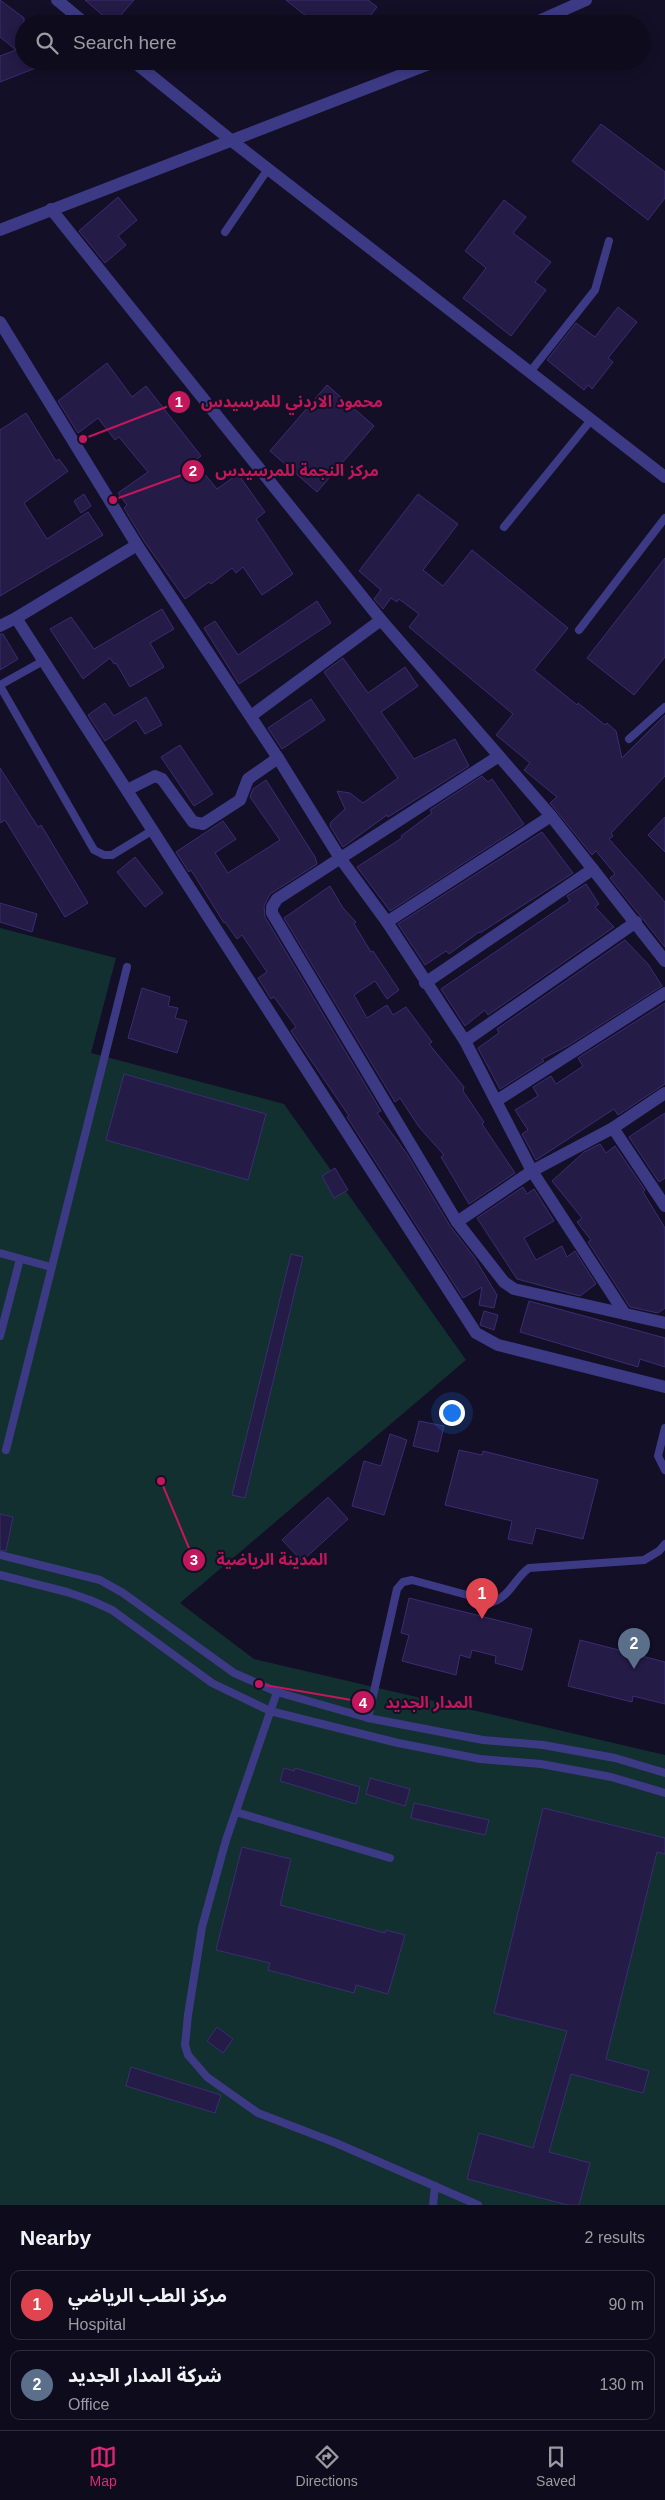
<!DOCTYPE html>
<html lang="en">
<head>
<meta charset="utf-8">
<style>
  :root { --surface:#0e0b1c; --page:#1c1929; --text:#f1f3f6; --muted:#9b9ba3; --line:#2e2b3b; --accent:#db2777 }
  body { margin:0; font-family:Helvetica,"Noto Sans Arabic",sans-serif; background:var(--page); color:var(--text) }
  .you { position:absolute; left:451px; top:1412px; width:18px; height:18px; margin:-12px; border:4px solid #fff; border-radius:50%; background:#1a73e8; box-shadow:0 0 0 8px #1a73e833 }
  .badge { display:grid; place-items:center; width:32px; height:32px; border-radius:50%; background:var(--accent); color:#fff; font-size:16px; font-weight:700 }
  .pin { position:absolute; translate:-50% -41px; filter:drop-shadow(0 1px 2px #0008) }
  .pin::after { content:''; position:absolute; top:26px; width:18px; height:15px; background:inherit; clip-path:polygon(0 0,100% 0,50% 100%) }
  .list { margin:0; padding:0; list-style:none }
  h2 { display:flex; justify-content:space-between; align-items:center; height:65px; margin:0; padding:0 20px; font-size:21px }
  h2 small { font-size:16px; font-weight:400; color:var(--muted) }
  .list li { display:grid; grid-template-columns:32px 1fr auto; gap:15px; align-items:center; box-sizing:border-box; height:70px; margin:0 10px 10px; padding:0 10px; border:1px solid var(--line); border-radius:10px }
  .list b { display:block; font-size:19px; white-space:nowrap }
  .list p { margin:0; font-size:16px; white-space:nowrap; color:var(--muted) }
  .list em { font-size:16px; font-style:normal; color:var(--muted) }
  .icon { flex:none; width:28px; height:28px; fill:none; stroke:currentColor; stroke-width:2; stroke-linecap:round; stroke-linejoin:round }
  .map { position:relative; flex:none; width:665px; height:2205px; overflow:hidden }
  .search { position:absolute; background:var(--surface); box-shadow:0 2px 12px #0003; left:15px; right:15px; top:15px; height:55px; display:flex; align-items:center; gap:12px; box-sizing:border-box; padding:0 18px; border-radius:28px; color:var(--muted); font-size:19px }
  .sheet { height:225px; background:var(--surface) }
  nav { display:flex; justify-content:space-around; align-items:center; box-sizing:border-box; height:70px; border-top:1px solid var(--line); background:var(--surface); font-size:14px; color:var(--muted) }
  nav a { display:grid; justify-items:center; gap:2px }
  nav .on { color:var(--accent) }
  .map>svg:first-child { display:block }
  .green { fill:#12302f }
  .building { fill:#241b47; stroke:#3b2d73 }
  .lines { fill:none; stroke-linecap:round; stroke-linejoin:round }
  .service { stroke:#3d3a85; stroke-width:8 }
  .minor { stroke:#3d3a85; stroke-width:12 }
  .leader { fill:none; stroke:#c2185b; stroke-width:2 }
  .callout-dot { fill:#c2185b; stroke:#130f26; stroke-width:2 }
  .mark-label { font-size:15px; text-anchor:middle; font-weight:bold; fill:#fff }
  .callout-label { font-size:16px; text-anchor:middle; font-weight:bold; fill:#c2185b; stroke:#130f26; stroke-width:4; stroke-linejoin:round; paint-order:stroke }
</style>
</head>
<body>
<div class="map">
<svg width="665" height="2205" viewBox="0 0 665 2205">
  <rect width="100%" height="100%" fill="#130f26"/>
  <path class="green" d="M0 928 116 958 91 1053 284 1104 466 1360 180 1603 254 1659 665 1755V2205H0Z"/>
  <g class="building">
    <path d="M0 0 24 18V61L51 62 0 82V56L16 50 0 37Z"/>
    <path d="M85 0H134L113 24Z"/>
    <path d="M286 0H368L377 7 364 24H316Z"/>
    <path d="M601 124 665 172V198L648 220 572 161Z"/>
    <path d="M118 197 137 220 118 236 126 245 105 263 79 231Z"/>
    <path d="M504 200 526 217 513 233 551 262 535 282 546 290 511 336 463 298 486 268 465 251Z"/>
    <path d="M618 307 637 322 608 358 613 362 592 389 588 385 584 390 547 360 576 323 595 337Z"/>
    <path d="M107 363 132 397 146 386 201 456 194 461 217 489 238 474 265 512 256 519 293 574 262 595 243 567 236 573 232 568 211 584 209 582 185 599 144 541 124 508 127 505 118 493 148 472 119 437 115 440 98 418 78 433 58 401Z"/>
    <path d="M327 385 374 426 317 492 270 451Z"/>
    <path d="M26 413 56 461 59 459 68 471 24 503 47 539 88 512 103 535 0 596V430Z"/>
    <path d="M84 494 91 506 81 513 74 501Z"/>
    <path d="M418 494 458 524 423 570 443 586 472 550 568 628 534 670 577 705 578 703 605 725 607 723 616 731 622 758 665 715V776L611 833 613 836 609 839 665 902V947L610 878 615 874 596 851 592 855 550 803 557 797 524 770 530 763 496 735 513 714 409 627 419 614 399 599 397 602 391 598 383 609 374 599 381 590 359 571Z"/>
    <path d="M665 558V657L634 695 587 658Z"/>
    <path d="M317 601 331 623 239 684 204 628 215 621 238 655Z"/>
    <path d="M162 609 174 629 150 643 164 667 130 687 116 663 114 664 110 658 83 679 50 629 71 617 94 649Z"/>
    <path d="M0 634H3L18 659 0 670Z"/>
    <path d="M343 658 368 693 405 667 418 686 381 712 414 759 455 739 469 766 388 817 387 815 343 847 330 826 331 822 345 809 337 791 350 793 363 803 398 778 324 672Z"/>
    <path d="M146 697 162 725 145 734 136 720 105 741 88 715 105 703 114 716Z"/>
    <path d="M311 699 325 720 282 749 268 728Z"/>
    <path d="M180 745 213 794 194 806 161 757Z"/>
    <path d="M0 768 38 827 41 825 88 903 65 917 5 820 0 823Z"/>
    <path d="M482 776 488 782 492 779 524 824 390 911 357 867 402 838 401 836 432 813 430 810Z"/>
    <path d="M266 780 315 857 317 864 270 894 264 906 265 917 381 1111 377 1113 407 1154 450 1226 474 1257 497 1295 494 1308 479 1305 482 1287 463 1298 347 1117 349 1116 291 1031 296 1027 274 997 271 999 258 978 267 972 242 935 237 939 225 922 224 923 191 870 189 872 176 852 223 821 236 839 215 853 228 873 280 840 250 797 253 789Z"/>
    <path d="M665 817V852L648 835Z"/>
    <path d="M542 832 573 873 480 933 479 932 449 954 446 951 425 965 398 924Z"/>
    <path d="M135 857 163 893 145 907 117 872Z"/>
    <path d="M586 884 599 904 595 907 614 927 488 1015 485 1010 465 1026 441 989 570 901 567 896Z"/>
    <path d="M330 886 343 908 356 922 354 924 371 952 373 951 399 990 387 999 375 981 354 995 367 1018 387 1005 393 1015 406 1007 432 1042 429 1044 464 1087 463 1091 484 1122 482 1124 515 1173 469 1204 441 1157 444 1155 419 1127 400 1098 395 1102 284 918Z"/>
    <path d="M0 903 37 914 32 932 0 922Z"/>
    <path d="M625 940 648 964 662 986 569 1045 542 1059 544 1061 500 1089 478 1048 499 1033 497 1029Z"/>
    <path d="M142 988 170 997 168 1006 178 1008 175 1018 187 1021 177 1053 128 1038Z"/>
    <path d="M665 1003V1084L618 1115 614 1109 536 1160 522 1134 528 1130 515 1110 538 1096 533 1087 551 1076 556 1084 583 1066 578 1058Z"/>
    <path d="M124 1074 266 1114 248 1180 106 1140Z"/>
    <path d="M665 1113V1178L659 1182 629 1137Z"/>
    <path d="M600 1144 606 1153 615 1146 645 1190 643 1192 665 1228V1308L658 1313 630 1307 588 1242 591 1240 577 1222 582 1218 552 1181 584 1152Z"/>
    <path d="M335 1168 348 1190 334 1198 322 1176Z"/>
    <path d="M523 1187 527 1194 534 1189 554 1221 524 1238 536 1260 562 1246 567 1257 575 1251 596 1284 580 1296 517 1279 477 1218Z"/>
    <path d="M291 1254 303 1257 245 1498 232 1495Z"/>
    <path d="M529 1301 665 1338V1367L640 1359 638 1367 520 1332Z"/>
    <path d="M484 1311 498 1315 494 1330 480 1325Z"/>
    <path d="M419 1421 444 1426 438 1452 413 1446Z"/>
    <path d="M390 1434 407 1440 384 1515 352 1506 364 1461 381 1466Z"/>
    <path d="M459 1450 482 1455 483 1451 598 1480 583 1539 536 1528 532 1544 508 1539 512 1521 445 1505Z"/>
    <path d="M328 1497 348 1519 302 1561 282 1540Z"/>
    <path d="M0 1514 13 1517 6 1551 0 1550Z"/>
    <path d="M409 1598 532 1629 522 1670 495 1663 496 1656 472 1650 470 1658 460 1655 456 1675 402 1661 409 1635 401 1633Z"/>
    <path d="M580 1640 665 1662V1704L633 1696 632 1702 568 1686Z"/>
    <path d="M284 1768 294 1771 295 1768 360 1787 356 1804 280 1781Z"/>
    <path d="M370 1778 410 1789 405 1806 366 1794Z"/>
    <path d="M414 1803 489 1820 485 1835 411 1818Z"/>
    <path d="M543 1808 665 1838V1854L657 1852 606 2059 649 2071 643 2093 571 2074 549 2152 590 2163 579 2205H568L467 2179 479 2133 533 2148 567 2031 494 2013Z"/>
    <path d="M242 1847 291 1859 280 1905 385 1933 386 1930 405 1935 388 1994 356 1985 354 1993 268 1970 270 1963 216 1950Z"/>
    <path d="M217 2027 233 2039 223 2053 207 2041Z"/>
    <path d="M131 2067 221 2095 215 2113 126 2086Z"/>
  </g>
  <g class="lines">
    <g class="service">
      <path d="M225 232 268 169"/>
      <path d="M530 372 595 290 609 241"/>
      <path d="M504 527 591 420"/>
      <path d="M579 630 665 518"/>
      <path d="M0 685 43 661"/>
      <path d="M0 686 94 850 104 855H112L153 830"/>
      <path d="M629 739 665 707"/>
      <path d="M0 1253 51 1267"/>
      <path d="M0 1336 20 1259"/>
      <path d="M665 1428 658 1456 665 1470"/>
      <path d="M6 1450 127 967"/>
      <path d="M0 1555 100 1580 123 1593 234 1673 277 1692 368 1718 483 1740 543 1745 615 1758 665 1773"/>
      <path d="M0 1575 67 1592 90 1600 112 1610 212 1683 270 1711 398 1743 480 1759 541 1764 611 1777 665 1793"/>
      <path d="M277 1692 226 1840 202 1927 188 2015 185 2045 188 2055 207 2077 258 2113 336 2143 478 2205"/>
      <path d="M368 1718 397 1589 403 1582 412 1580 493 1602C510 1596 515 1578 529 1568L644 1560 659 1551 665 1544"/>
      <path d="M236 1812 390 1858"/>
      <path d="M433 2205 435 2186"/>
    </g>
    <g class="minor">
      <path d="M57 0 86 24"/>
      <path d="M532 24 586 0"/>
      <path d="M133 61 232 141 665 477"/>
      <path d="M51 209 381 620 551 816 665 961"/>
      <path d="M0 230 437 61"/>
      <path d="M0 322 137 545 278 758 340 858 387 922 465 1041 532 1171 625 1314"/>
      <path d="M16 618 476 1333 498 1345 665 1387"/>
      <path d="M0 626 16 618 137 545"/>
      <path d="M251 716 381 620"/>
      <path d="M499 756 277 899 272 907V913L457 1222 504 1282 514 1289 665 1323"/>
      <path d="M127 790 155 776 162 779 193 822 203 824 240 800 248 779 278 758"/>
      <path d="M387 922 551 816"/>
      <path d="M425 983 593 869"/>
      <path d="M465 1041 636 922"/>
      <path d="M496 1101 665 993"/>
      <path d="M613 1128 665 1206"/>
      <path d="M457 1222 532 1171 613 1128 665 1093"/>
    </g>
  </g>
  <path class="leader" d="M83 439L179 402M113 500L193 471M161 1481L194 1560M259 1684L363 1702"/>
  <g class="callout-dot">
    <circle cx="83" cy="439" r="5"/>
    <circle cx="113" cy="500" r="5"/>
    <circle cx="161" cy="1481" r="5"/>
    <circle cx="259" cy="1684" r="5"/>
    <circle cx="179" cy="402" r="12"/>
    <circle cx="193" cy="471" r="12"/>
    <circle cx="194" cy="1560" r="12"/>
    <circle cx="363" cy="1702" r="12"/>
  </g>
  <g class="mark-label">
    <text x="179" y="407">1</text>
    <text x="193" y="476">2</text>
    <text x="194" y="1565">3</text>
    <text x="363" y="1708">4</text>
  </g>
  <g class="callout-label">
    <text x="292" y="407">محمود الاردني للمرسيدس</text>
    <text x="297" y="476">مركز النجمة للمرسيدس</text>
    <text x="272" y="1565">المدينة الرياضية</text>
    <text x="429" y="1708">المدار الجديد</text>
  </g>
</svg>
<div class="you"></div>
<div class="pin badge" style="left:482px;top:1619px;background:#e0444e">1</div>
<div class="pin badge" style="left:634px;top:1669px;background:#5c6f8a">2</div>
<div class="search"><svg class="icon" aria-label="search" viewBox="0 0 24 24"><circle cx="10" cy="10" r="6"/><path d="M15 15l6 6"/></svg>Search here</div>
</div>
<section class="sheet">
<h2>Nearby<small>2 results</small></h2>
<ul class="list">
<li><span class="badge" style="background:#e0444e">1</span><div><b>مركز الطب الرياضي</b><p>Hospital</p></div><em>90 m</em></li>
<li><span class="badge" style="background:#5c6f8a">2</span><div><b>شركة المدار الجديد</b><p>Office</p></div><em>130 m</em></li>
</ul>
</section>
<nav>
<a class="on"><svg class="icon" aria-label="map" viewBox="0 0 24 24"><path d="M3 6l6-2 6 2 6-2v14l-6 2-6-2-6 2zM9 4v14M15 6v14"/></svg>Map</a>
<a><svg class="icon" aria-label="directions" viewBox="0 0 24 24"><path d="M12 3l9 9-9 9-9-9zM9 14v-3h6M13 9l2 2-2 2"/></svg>Directions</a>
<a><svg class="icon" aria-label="saved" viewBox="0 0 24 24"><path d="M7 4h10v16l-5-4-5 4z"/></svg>Saved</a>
</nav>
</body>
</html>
